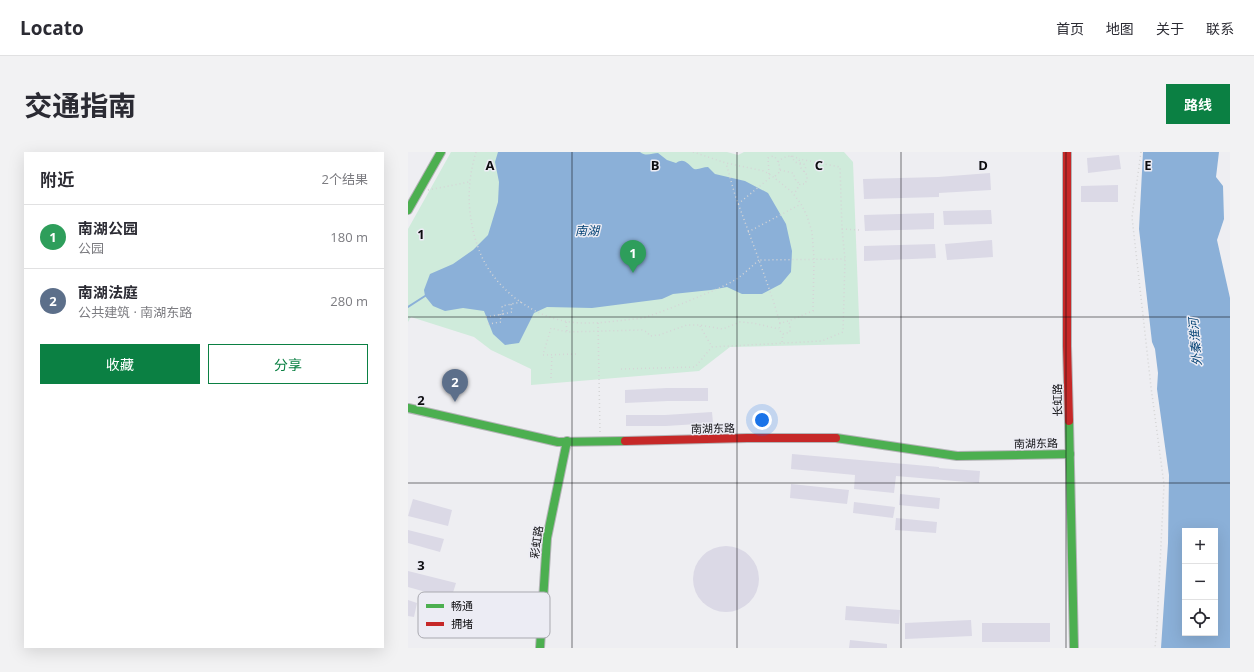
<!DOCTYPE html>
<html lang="zh">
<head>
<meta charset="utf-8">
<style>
  :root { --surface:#fff; --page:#f2f2f3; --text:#2b2b33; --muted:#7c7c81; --line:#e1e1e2; --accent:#0b8043 }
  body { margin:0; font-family:"Open Sans","Noto Sans SC",sans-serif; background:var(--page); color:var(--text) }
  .controls { position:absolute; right:12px; bottom:12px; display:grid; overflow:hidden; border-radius:0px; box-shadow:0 4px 16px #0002 }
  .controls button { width:36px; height:36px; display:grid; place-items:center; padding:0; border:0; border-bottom:1px solid var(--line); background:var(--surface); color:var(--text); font:20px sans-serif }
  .you { position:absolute; left:354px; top:268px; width:14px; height:14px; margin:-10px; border:3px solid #fff; border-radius:50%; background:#1a73e8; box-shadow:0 0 0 6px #1a73e833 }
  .badge { display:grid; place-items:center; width:26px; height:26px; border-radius:50%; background:var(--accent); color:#fff; font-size:13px; font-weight:700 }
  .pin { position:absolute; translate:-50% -33px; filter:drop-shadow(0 1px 2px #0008) }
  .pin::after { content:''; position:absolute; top:21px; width:14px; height:12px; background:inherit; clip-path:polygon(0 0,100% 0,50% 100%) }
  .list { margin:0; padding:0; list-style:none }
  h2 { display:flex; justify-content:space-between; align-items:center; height:52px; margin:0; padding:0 16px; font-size:17px }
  h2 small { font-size:13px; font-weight:400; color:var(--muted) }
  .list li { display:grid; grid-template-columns:26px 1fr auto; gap:12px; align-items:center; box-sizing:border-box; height:64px; padding:0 16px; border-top:1px solid var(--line) }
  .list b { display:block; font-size:15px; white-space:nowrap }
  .list p { margin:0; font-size:13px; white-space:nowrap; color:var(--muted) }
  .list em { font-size:13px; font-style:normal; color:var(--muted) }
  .actions { display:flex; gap:8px; padding:12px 16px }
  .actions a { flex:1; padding:9px 0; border:1px solid var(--accent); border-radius:0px; text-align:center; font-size:14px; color:var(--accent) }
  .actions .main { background:var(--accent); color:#fff }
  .icon { flex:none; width:22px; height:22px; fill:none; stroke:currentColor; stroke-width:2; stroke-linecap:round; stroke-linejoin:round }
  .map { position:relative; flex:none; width:822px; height:496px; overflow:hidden; border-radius:0px }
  header { display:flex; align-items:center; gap:24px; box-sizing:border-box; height:56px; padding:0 20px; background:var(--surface); border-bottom:1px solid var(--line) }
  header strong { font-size:19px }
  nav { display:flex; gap:22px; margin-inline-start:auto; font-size:14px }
  .intro { display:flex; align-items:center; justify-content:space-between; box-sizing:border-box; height:96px; padding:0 24px }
  h1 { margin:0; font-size:28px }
  .button { padding:10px 18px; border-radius:0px; background:var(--accent); color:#fff; font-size:14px; font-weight:700 }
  main { display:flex; gap:24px; padding:0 24px }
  aside { flex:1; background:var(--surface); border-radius:0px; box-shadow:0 4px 16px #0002 }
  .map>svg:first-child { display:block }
  .green { fill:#cfebdb }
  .water { fill:#8bb0d8; fill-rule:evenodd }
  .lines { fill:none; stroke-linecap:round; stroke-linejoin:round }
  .stream { stroke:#8bb0d8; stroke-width:2 }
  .building { fill:#dbd9e6 }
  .fast-casing { stroke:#b4b4b7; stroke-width:10 }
  .jam-casing { stroke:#b4b4b7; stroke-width:10 }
  .path { stroke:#d5d5d6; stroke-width:1.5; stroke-dasharray:1 3; stroke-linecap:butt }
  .fast { stroke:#4caf50; stroke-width:8 }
  .jam { stroke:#c62828; stroke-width:8 }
  .grid { fill:none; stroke:#0d0d10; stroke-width:1; stroke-opacity:0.55 }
  .labels { text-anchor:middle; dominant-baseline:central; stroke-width:3; stroke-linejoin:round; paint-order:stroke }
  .street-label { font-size:11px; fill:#0d0d10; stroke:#ececf4 }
  .water-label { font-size:12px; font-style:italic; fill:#014073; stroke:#ececf4 }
  .key { fill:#ececf4; stroke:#a9a9b0; stroke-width:1 }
  .key-label { font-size:11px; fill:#0d0d10 }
  .grid-label { font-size:13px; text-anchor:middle; font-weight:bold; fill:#0d0d10; stroke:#ececf4; stroke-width:3; stroke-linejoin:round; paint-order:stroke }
</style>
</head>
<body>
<header>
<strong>Locato</strong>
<nav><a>首页</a><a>地图</a><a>关于</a><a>联系</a></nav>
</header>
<div class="intro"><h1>交通指南</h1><a class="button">路线</a></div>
<main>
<aside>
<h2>附近<small>2个结果</small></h2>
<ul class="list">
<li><span class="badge" style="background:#2e9e5b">1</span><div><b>南湖公园</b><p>公园</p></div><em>180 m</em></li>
<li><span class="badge" style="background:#5c6f8a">2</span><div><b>南湖法庭</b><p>公共建筑 · 南湖东路</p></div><em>280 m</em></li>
</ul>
<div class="actions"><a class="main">收藏</a><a>分享</a></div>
</aside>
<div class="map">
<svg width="822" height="496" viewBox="0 0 822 496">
  <rect width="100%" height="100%" fill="#eeeef2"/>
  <path class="green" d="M43 0H319L330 3 336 0H436L445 10 452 192 322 195 291 219 123 233V217L83 198 66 185 3 165 0 170V77Z"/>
  <g class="water">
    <path d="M90 0H232C238 5 244 1 250 1L259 8 268 11C276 5 280 12 286 17 291 18 295 15 300 15L307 22 337 29 360 41 378 72 384 99 383 120 373 132 354 142H334L319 135 303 138 265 142 254 147 184 156 139 155 126 161 111 191 97 193 85 182 76 159 55 156 37 159 25 154 17 144 16 138 22 122 45 112 65 98 80 83 90 50 91 30 87 10Z"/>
    <path d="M735 0H811L808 25 815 34 816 67 809 88 822 146V496H753L760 391 761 323 749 237 750 221 747 197 744 190 731 77ZM777 379H807V481H777Z"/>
  </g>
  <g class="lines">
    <path class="stream" d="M0 155 17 144"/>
  </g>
  <g class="building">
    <path d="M711 3 713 17 680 21 679 6Z"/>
    <path d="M582 21 583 38 531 41V45L456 47 455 27 530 25Z"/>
    <path d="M710 33V50H673V34Z"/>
    <path d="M583 58 584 72 536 73 535 59Z"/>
    <path d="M526 61V77L457 79 456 63Z"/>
    <path d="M584 88 585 105 539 108 537 92Z"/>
    <path d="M527 92 528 106 456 109V94Z"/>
    <path d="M259 236H300V249H260L217 251V238Z"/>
    <path d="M304 260 305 271 258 274H218V263H257Z"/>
    <path d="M384 302 531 315V316L572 319 571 331 488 324 486 341 446 337 447 323 383 317Z"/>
    <path d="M383 332 441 338 439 352 382 346Z"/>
    <path d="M492 342 532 346 531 357 491 353Z"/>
    <path d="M5 347 44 358 40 374 0 364Z"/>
    <path d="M446 350 487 355 485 366 445 361Z"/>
    <path d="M488 366 529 370 528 381 487 378Z"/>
    <path d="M0 378 36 387 32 400 0 391Z"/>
    <circle cx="318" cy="427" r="33"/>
    <path d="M0 419 48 431 43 447 0 435Z"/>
    <path d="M0 448 9 451 6 465 0 464Z"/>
    <path d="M438 454 492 458 491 472 437 468Z"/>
    <path d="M563 468 564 484 497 487V471Z"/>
    <rect x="574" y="471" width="68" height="19"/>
    <path d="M442 488 479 492V496H441Z"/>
  </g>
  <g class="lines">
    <defs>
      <g id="fast">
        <path d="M0 58 33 0"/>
        <path d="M0 256 150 290 217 289"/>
        <path d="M661 269 666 496"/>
        <path d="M428 286 549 304 662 302"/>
        <path d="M132 496 139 386 159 289"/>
      </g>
      <g id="jam">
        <path d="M659 0V194L661 269"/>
        <path d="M217 289 339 286H428"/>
      </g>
    </defs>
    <use href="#fast" class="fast-casing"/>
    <use href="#jam" class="jam-casing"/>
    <g class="path">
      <path d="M68 0C58 33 59 66 71 98 78 117 91 133 107 146 118 154 129 161 142 165 165 174 192 171 217 168 224 167 231 167 238 165 253 160 268 154 283 148 299 141 316 135 330 126 337 121 344 114 351 108L327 43 318 11"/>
      <path d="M285 0 318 11 356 19 364 24 384 40 393 52 399 64 404 80 406 107 405 159C393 163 384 169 372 171L365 148 351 108 437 107"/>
      <path d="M733 0 724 65 743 235 756 332 749 473 747 496"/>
      <path d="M383 4 387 10C393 12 401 10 396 20"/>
      <path d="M370 10C376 4 383 2 391 7L393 16 399 23V27L397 32H392L386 42"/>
      <path d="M372 18 385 21 388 29 392 32"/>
      <path d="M361 22 360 6 365 4C370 7 373 15 371 20 371 21 367 24 366 25"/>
      <path d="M20 38 61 30"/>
      <path d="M330 52 364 24"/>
      <path d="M434 77 452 78"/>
      <path d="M340 80 393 52"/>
      <path d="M95 162 104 160 103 152"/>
      <path d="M78 165 95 162 94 154 113 150"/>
      <path d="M158 170 159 180"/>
      <path d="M190 171 192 281"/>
      <path d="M372 171C371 176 371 179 375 182L382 180V172L380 170"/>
      <path d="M80 172 93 170 92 162"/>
      <path d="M292 174 304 195"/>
      <path d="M374 190 375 182"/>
      <path d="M168 202 135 203 143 176 159 180 234 178 239 180 242 184 251 183 279 173H291L315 177 332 170 345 171 371 177"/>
      <path d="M213 217 287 215 304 195 414 189 435 180 437 107 434 77 432 15 391 7"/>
      <path d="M143 226 144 203"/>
    </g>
    <use href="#fast" class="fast"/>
    <use href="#jam" class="jam"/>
  </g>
  <path class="grid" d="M164 0V496M329 0V496M493 0V496M658 0V496M0 165H822M0 331H822"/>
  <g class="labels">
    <g class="street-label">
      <text transform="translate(649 248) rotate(-91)">长虹路</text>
      <text transform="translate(305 276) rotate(-1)">南湖东路</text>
      <text transform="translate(628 291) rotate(-1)">南湖东路</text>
      <text transform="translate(128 390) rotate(-82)">彩虹路</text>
    </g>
    <g class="water-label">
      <text x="179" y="78">南湖</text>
      <text transform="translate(787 190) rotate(-95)">外秦淮河</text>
    </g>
  </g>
  <rect x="10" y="440" width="132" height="46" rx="6" class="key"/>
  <rect x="18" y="452" width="18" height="4" fill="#4caf50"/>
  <rect x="18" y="470" width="18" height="4" fill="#c62828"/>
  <g class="key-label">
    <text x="43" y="458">畅通</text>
    <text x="43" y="476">拥堵</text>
  </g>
  <g class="grid-label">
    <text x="82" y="18">A</text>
    <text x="247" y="18">B</text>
    <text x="411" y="18">C</text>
    <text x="575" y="18">D</text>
    <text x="740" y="18">E</text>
    <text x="13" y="87">1</text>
    <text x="13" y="253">2</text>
    <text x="13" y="418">3</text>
  </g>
</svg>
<div class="controls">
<button>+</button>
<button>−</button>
<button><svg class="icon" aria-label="locate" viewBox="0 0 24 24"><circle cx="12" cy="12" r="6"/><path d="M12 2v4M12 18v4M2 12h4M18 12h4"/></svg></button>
</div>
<div class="you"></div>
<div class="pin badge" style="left:225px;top:121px;background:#2e9e5b">1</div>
<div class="pin badge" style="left:47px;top:250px;background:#5c6f8a">2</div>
</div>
</main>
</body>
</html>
